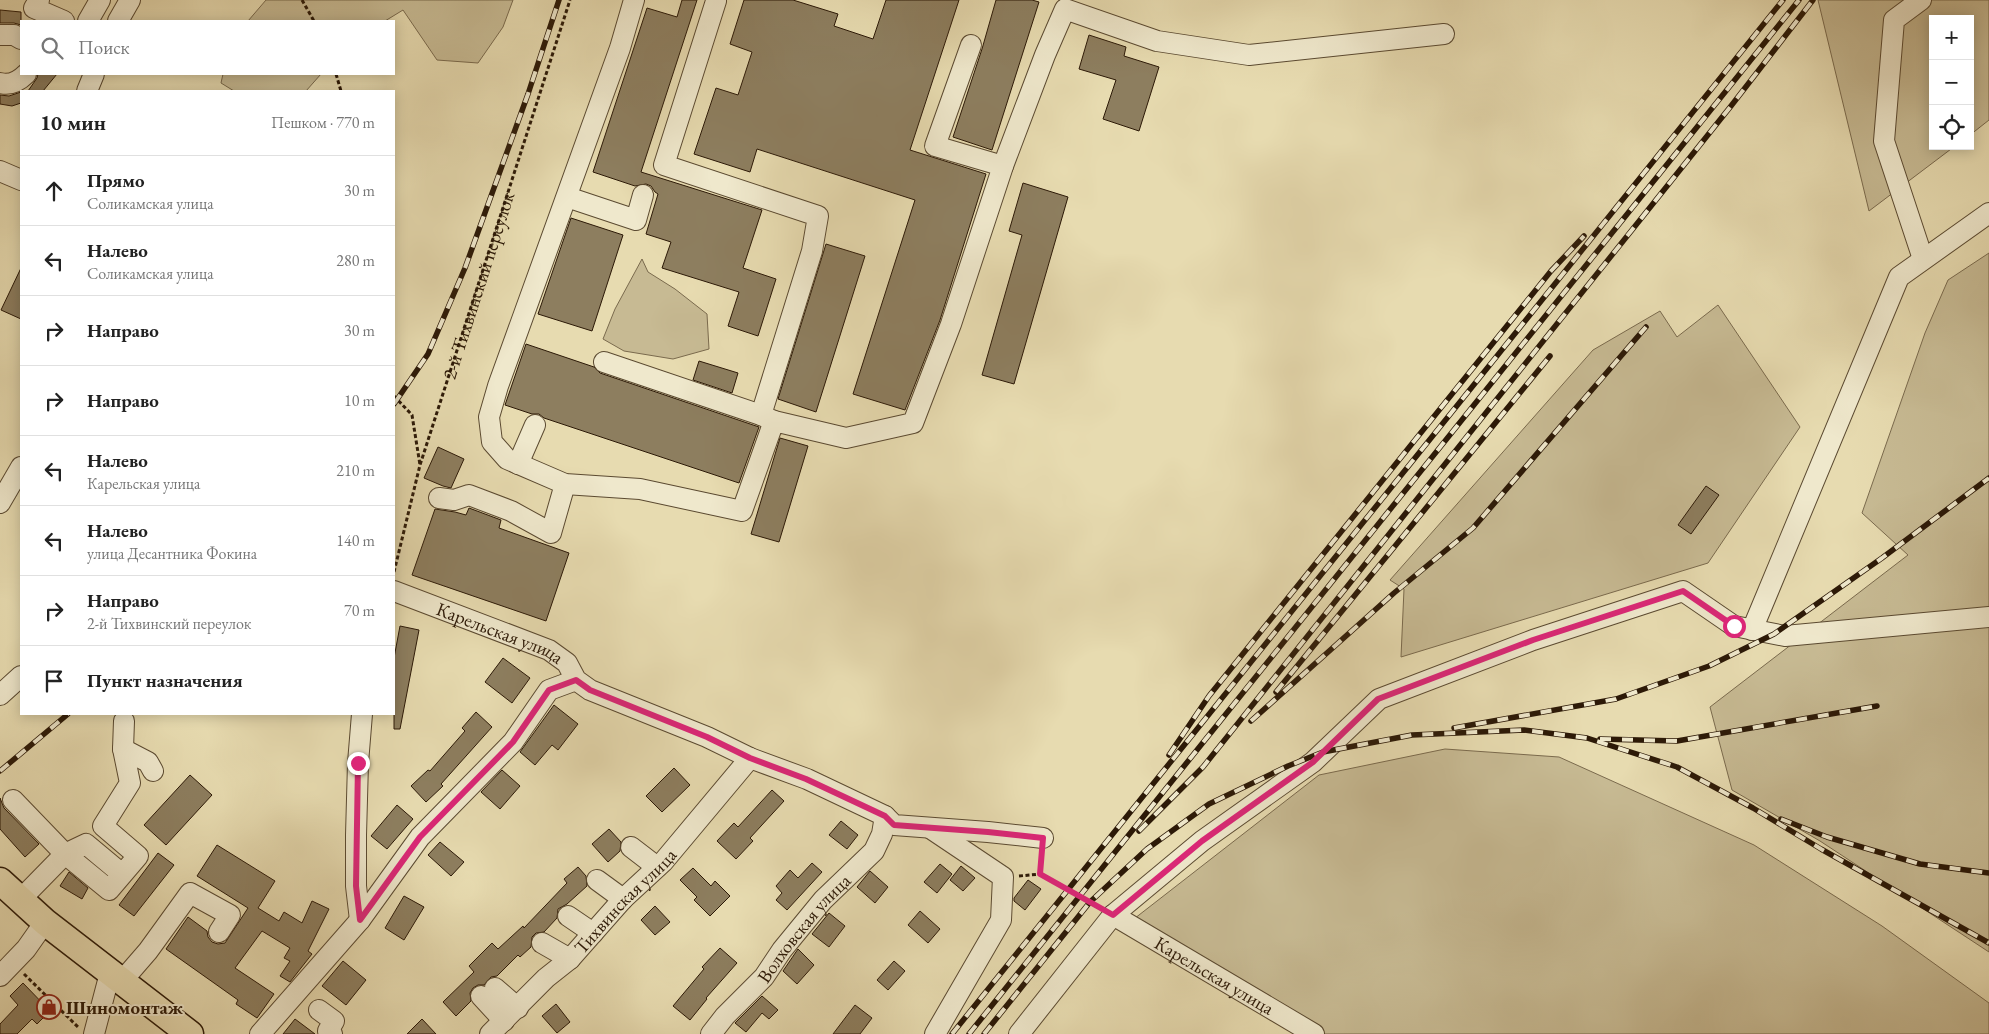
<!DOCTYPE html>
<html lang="ru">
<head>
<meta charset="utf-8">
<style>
  :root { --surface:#fff; --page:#f2f2f2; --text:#222; --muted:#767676; --line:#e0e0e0 }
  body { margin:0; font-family:"EB Garamond",serif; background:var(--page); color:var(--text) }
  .controls { position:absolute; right:15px; top:15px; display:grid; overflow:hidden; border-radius:0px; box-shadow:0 2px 12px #0003 }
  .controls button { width:45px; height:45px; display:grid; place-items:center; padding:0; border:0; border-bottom:1px solid var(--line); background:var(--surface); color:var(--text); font:25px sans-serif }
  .stop { position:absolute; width:15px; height:15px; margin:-11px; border:4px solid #db2777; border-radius:50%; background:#fff }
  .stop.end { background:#db2777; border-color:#fff; box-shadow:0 1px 5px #0008 }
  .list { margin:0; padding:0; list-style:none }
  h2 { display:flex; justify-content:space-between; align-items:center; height:65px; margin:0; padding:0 20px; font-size:21px }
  h2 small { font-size:16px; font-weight:400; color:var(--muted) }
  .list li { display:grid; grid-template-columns:32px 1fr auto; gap:15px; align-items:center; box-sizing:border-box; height:70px; padding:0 20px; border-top:1px solid var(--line) }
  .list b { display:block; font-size:19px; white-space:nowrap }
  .list p { margin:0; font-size:16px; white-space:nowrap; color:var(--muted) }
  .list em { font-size:16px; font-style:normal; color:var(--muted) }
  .icon { flex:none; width:28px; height:28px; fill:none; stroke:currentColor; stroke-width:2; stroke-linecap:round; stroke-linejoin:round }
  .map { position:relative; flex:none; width:1989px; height:1034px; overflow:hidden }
  .search { position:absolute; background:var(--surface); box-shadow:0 2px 12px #0003; left:20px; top:20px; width:375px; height:55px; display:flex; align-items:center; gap:12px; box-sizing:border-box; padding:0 18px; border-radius:0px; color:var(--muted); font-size:19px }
  .panel { position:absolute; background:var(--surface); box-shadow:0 2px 12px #0003; left:20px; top:90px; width:375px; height:625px; border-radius:0px }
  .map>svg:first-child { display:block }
  .green { fill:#c7ba93; stroke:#7a6a4d }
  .building { fill:#8d7e5f; stroke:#2c1907 }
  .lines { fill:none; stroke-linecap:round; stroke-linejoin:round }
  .minor-casing { stroke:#5b4a31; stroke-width:22 }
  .major-casing { stroke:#2c1907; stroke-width:29 }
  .path { stroke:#2c1907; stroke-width:3; stroke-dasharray:4 2.5; stroke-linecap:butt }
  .minor { stroke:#efe8cc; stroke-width:20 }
  .major { stroke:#e7dbb0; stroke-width:26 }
  .rail-casing { stroke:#2c1907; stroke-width:5.5 }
  .rail { stroke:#efe8cc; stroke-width:4; stroke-dasharray:11; stroke-linecap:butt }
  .route { stroke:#db2777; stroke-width:6 }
  .labels { text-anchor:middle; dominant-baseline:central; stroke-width:4; stroke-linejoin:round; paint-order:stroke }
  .street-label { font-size:19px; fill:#2c1907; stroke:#efe8cc }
  .poi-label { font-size:19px; font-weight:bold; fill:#2c1907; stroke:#efe8cc; text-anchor:start }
</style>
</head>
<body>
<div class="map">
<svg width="1989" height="1034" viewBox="0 0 1989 1034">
  <rect width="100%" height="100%" fill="#e7dbb0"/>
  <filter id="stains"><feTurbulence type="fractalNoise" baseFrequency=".004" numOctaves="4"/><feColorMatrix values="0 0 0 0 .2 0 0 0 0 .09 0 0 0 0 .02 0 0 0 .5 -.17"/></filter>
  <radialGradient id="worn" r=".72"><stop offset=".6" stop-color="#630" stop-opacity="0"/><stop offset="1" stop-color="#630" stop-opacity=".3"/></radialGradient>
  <g class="green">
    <path d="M266 0H513L503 27 478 63 437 60 403 10 385 21H248Z"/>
    <path d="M1818 0H1989V120L1970 135V19H1933V146H1955L1869 211Z"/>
    <path d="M223 74H321L306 91H234L221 83Z"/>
    <path d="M1989 253V952L1820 841 1732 790 1710 707 1908 555 1862 513 1925 333 1948 280Z"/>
    <path d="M642 259 648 272 675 289 707 314 709 349 673 359 624 351 603 339 615 309Z"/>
    <path d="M1718 305 1800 427 1708 563 1401 657 1404 589 1390 580 1593 350 1660 311 1677 337Z"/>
    <path d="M1445 749 1559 757 1754 845 1882 926 1989 1003V1034H1324L1130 922 1319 775Z"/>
  </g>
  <g class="building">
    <path d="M682 0H697L641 172 762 210 743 268 776 279 758 336 728 326 739 292 662 268 671 242 646 234 658 194 655 192 651 186 646 184 635 186 593 172 647 8 677 17Z"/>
    <path d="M744 0H793L838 14 834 26 873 39 886 0H959L910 150 986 174 940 320 905 410 853 394 915 200 757 149 750 172 694 154 716 88 738 95 752 52 730 44Z"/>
    <path d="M996 0H1032L1039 2 992 150 953 137 982 49Z"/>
    <path d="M0 10 21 12V25L14 23H0Z"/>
    <path d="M1089 35 1126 47 1124 56 1159 67 1139 131 1103 119 1116 80 1079 69Z"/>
    <path d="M38 74H57L43 91H28L37 78Z"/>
    <path d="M21 92V103L12 106 0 104V95L9 96Z"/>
    <path d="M1023 183 1068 197 1014 384 982 375 1022 235 1009 231Z"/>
    <path d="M571 218 623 235 592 331 538 314Z"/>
    <path d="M826 244 865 256 816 412 778 399Z"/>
    <path d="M21 268V319L1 310Z"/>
    <path d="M526 344 594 367 600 373 759 427 739 483 544 418 539 414H532L505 405Z"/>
    <path d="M699 361 738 373 732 393 693 380Z"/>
    <path d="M780 438 808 446 779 542 751 534Z"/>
    <path d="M438 447 464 459 451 488 443 486 424 478Z"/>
    <path d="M1706 486 1719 495 1691 534 1678 525Z"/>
    <path d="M469 508 501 520 499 528 569 553 546 621 412 575 435 509 455 512 466 515Z"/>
    <path d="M400 626 419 630 400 729H394V658Z"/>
    <path d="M503 658 530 678 512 703 485 682Z"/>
    <path d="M554 705 578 724 558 750 552 745 535 765 520 752Z"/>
    <path d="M476 712 492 727 441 784 443 786 426 802 411 786 428 770 430 771 465 731 462 728Z"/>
    <path d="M674 768 690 785 662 812 646 796Z"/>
    <path d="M502 770 520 786 500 809 481 792Z"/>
    <path d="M190 775 212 795 166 845 144 825Z"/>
    <path d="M772 790 784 801 750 838 753 841 736 859 717 841 734 823 738 827Z"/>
    <path d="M0 798 4 808 39 844 25 857 0 829Z"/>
    <path d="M397 805 413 819 387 849 371 836Z"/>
    <path d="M841 821 858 835 847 849 829 835Z"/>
    <path d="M609 829 621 842 620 851 608 862 592 844Z"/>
    <path d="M440 842 464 862 451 876 428 855Z"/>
    <path d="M217 845 275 881 258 908 279 921 284 912 302 923 312 901 329 909 308 951 312 954 290 982 280 976 290 961 284 958 290 948 262 931 235 968 274 994 257 1018 236 1004 238 1000 166 949 188 917 207 931 208 937 212 942 218 944 225 943 248 908 197 876Z"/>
    <path d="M158 853 174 865 134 916 119 905Z"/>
    <path d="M812 863 822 872 787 910 776 900 782 893 776 886 790 870 798 878Z"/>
    <path d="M940 864 952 874 937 893 924 882Z"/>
    <path d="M961 866 975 878 963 891 950 880Z"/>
    <path d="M578 867 586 876 587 886 567 904 558 909 557 918 544 932 536 933 532 937 531 947 520 957 518 955 497 976 491 977 484 985H478L473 988 470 993 471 1001 456 1016 443 1002 474 972 469 966 492 943 498 949 523 926 524 928 567 883 564 879Z"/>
    <path d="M693 868 711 886 715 881 730 896 710 916 694 900 697 897 680 880Z"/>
    <path d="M870 871 888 887 875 903 857 887Z"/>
    <path d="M69 872 88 888 82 899 60 886Z"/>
    <path d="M1028 880 1041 889 1025 910 1014 901V898Z"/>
    <path d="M404 896 424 907 404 940 385 928Z"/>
    <path d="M655 906 670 922 655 935 641 920Z"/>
    <path d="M920 911 940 929 928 943 908 925Z"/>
    <path d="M829 913 845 926 829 947 812 934Z"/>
    <path d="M720 948 737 963 706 998 707 999 690 1020 673 1006 704 969 702 967Z"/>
    <path d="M798 949 814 965 797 984 783 971Z"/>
    <path d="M343 961 366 980 346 1005 322 986Z"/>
    <path d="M894 961 905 971 888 990 877 980Z"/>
    <path d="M23 983 50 1011 37 1024 32 1019 17 1034H0V1024L18 1005 10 996Z"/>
    <path d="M762 996 778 1010 769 1019 762 1013 746 1032 735 1023Z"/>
    <path d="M556 1004 570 1022 557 1033 542 1016Z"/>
    <path d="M855 1005 872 1018 860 1034H833Z"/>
    <path d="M295 1019 315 1034H283Z"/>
    <path d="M422 1019 436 1034H407Z"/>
  </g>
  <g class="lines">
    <defs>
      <g id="minor">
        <path d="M39 0 34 8 64 21"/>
        <path d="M634 0 620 48 498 386 489 417 492 442 507 459 565 484 640 489 742 511 774 421 846 438 913 423 951 324 1003 166 1045 55 1065 9 1157 41 1249 55 1444 34"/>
        <path d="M1921 0 1894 20 1884 141 1923 259"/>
        <path d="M716 1 664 165 818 216 812 251 761 415 774 421"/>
        <path d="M88 21 100 0"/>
        <path d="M118 21 130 0"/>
        <path d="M0 35H14L21 39"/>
        <path d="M971 45 935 146 1003 166"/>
        <path d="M0 83C11 86 19 81 26 74"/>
        <path d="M87 91 94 74"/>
        <path d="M0 171 21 180"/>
        <path d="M567 197 636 220 643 195"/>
        <path d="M604 362 761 415"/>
        <path d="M518 464 535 425"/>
        <path d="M439 498 454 500 469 495 511 511 551 533 565 484"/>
        <path d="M0 503 21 467"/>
        <path id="s2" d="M394 591 549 650 567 663 576 680 590 690 707 737 750 758 807 779 885 816 894 825 988 832 1043 838"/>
        <path d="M1752 630 1899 277 1989 213"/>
        <path d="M0 695 21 676"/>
        <path d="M123 749 148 762 153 771"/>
        <path d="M13 800 65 854 20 900"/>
        <path d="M930 828 1003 877 1001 920 935 1034"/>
        <path d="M631 847 657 867"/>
        <path d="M122 874 86 844 65 854 109 890 138 856 103 826 130 783 123 749 124 721"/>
        <path d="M597 880 623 899"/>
        <path id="s3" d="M1113 915 1314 1034"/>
        <path d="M568 916 593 933"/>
        <path d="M360 920 356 886V835L358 763 362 714"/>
        <path d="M542 943 570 959"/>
        <path d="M0 976 26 949 45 922"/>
        <path d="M122 981 148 951 190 893 230 915 219 932"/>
        <path d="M495 988 518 1008"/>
        <path d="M481 996 504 1021"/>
        <path d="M319 1010 334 1021 328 1031 332 1034"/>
        <path d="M94 1034 110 973"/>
        <path d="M260 1034 360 920 420 837 513 742 549 690 576 680"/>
        <path id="s4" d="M490 1034 546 978 570 959 623 899 663 862 750 758"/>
        <path id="s5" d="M711 1034 725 1016 764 977 782 950 823 900 874 851 882 834 885 816"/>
        <path d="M1019 1034 1113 915 1202 841 1313 762 1379 699 1533 640 1683 591 1734 626 1785 636 1989 617"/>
      </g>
      <path id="major" d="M0 881 45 922 190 1034"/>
    </defs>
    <use href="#minor" class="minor-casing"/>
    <use href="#major" class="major-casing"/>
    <g class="path">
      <path d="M302 0 314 21"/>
      <path d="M336 74 341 91"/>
      <path d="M394 396 412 415 420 465"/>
      <path id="s1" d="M394 572 420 465 570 0"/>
      <path d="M1042 853 1040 874 1099 908"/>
      <path d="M1019 876 1040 874"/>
      <path d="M24 974 78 1027"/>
    </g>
    <use href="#minor" class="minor"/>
    <use href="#major" class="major"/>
    <defs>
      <g id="rail">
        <path d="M394 404 428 354 465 268 528 94 559 0"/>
        <path d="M1276 692 1550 356"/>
        <path d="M1251 721 1394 593 1473 528 1646 327"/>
        <path d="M1454 728 1616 699 1709 666 1774 634 1882 558 1989 478"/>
        <path d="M1600 739 1677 741 1877 706"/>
        <path d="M1169 755 1209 696 1551 271 1584 236"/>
        <path d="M0 771 68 714"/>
        <path d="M1781 819 1827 837 1920 864 1989 873"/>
        <path d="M1139 831 1203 767 1731 106 1813 0"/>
        <path d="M952 1034 1783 0"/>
        <path d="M969 1034 1799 0"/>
        <path d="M984 1034 1090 902 1147 849 1209 804 1288 766 1323 752 1412 735 1524 730 1587 738 1677 767 1753 808 1821 849 1989 943"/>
      </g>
    </defs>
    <use href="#rail" class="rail-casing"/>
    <use href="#rail" class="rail"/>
  </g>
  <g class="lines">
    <path class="route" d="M358 763 356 886 360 920 420 837 513 742 549 690 576 680 590 690 707 737 750 758 806 779 885 816 894 825 988 832 1043 838 1040 874 1113 915 1202 841 1313 762 1378 699 1533 640 1683 591 1734 626"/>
  </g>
  <defs>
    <symbol id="shop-ring" viewBox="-11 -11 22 22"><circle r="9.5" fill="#efe8cc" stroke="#8f2418" stroke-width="1.5"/><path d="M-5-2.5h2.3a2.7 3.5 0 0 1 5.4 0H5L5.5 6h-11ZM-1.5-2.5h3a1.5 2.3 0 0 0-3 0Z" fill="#8f2418"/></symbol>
  </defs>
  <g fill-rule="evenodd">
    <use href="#shop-ring" x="35" y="993" width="28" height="28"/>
  </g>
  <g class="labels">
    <g class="street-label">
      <text stroke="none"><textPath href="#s1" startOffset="299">2-й Тихвинский переулок</textPath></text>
      <text stroke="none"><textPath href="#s2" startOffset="114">Карельская улица</textPath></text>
      <text stroke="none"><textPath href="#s4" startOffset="190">Тихвинская улица</textPath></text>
      <text stroke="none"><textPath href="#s5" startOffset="141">Волховская улица</textPath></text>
      <text stroke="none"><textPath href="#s3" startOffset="118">Карельская улица</textPath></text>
    </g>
    <g class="poi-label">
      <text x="66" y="1007">Шиномонтаж</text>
    </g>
  </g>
  <rect width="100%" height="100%" filter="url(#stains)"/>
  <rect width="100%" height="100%" fill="url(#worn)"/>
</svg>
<div class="controls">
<button>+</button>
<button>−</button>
<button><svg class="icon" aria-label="locate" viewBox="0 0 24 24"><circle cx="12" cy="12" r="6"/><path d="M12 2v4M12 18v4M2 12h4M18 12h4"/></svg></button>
</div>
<div class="stop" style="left:1734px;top:626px"></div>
<div class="stop end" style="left:358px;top:763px"></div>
<div class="search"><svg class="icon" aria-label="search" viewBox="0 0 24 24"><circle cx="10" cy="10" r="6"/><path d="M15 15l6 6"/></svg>Поиск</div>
<section class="panel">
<h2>10 мин<small>Пешком · 770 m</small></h2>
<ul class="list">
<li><svg class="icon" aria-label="ahead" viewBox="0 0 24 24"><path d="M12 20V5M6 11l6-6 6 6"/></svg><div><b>Прямо</b><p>Соликамская улица</p></div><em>30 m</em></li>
<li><svg class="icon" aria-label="left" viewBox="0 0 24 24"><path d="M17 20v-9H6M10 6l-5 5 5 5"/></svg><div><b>Налево</b><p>Соликамская улица</p></div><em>280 m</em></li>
<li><svg class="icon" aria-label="right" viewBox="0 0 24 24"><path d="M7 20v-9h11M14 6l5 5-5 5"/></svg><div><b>Направо</b></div><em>30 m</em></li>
<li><svg class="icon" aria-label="right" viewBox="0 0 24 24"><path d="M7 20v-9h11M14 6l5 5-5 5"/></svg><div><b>Направо</b></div><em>10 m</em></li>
<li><svg class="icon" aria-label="left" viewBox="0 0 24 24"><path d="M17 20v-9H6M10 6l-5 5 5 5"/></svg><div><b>Налево</b><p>Карельская улица</p></div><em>210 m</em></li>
<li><svg class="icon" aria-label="left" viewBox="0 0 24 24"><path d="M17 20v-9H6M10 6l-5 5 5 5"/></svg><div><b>Налево</b><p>улица Десантника Фокина</p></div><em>140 m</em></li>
<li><svg class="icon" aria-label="right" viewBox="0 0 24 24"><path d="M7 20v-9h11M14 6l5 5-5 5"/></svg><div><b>Направо</b><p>2-й Тихвинский переулок</p></div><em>70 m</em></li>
<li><svg class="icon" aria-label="arrive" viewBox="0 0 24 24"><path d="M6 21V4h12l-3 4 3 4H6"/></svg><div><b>Пункт назначения</b></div></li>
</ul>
</section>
</div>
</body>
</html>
